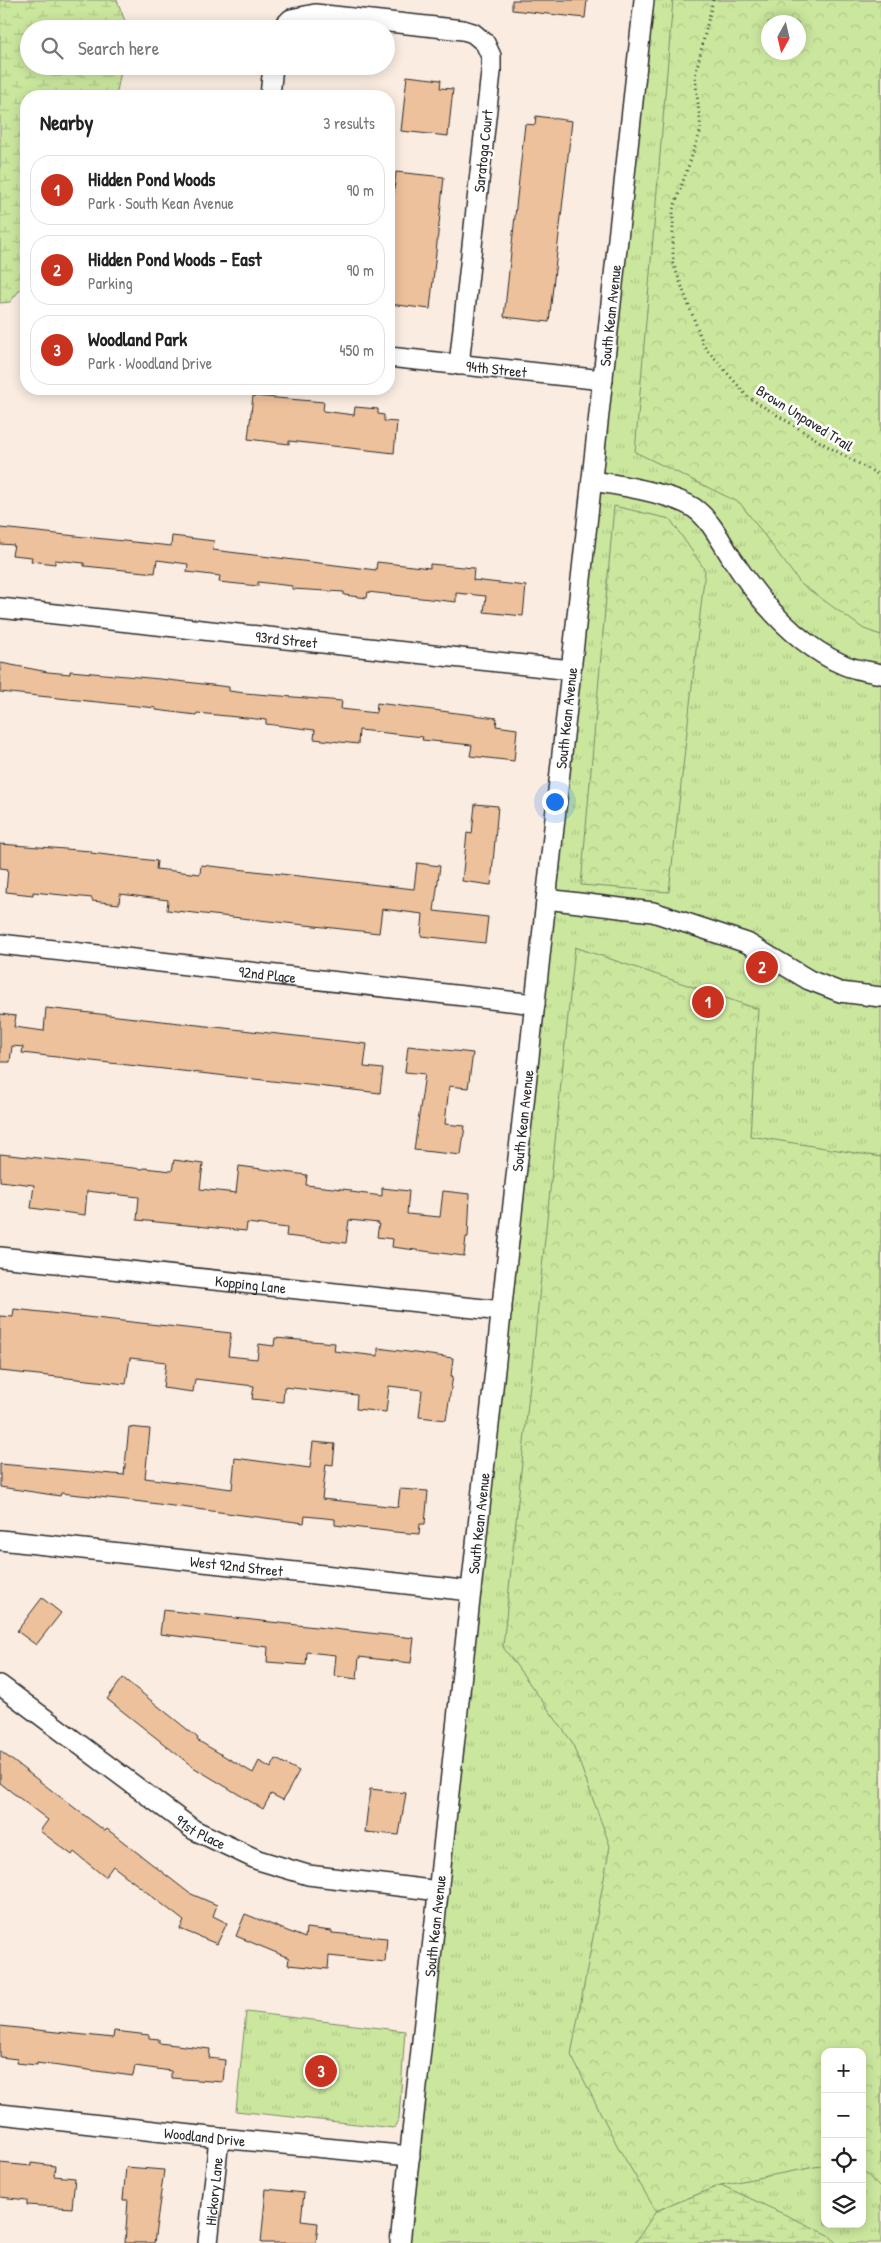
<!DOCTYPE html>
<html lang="en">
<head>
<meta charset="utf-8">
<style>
  :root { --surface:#fff; --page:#f6f6f6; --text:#222; --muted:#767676; --line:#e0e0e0; --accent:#c8321e }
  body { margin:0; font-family:"Patrick Hand",sans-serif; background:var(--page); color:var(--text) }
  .controls { position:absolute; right:15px; bottom:15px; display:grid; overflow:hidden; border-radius:10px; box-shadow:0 2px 12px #0003 }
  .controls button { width:45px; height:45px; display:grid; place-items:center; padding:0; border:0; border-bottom:1px solid var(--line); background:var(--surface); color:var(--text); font:25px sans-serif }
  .compass { position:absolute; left:761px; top:15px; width:45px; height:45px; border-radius:50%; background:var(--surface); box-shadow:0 2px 12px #0003; rotate:188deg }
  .you { position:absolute; left:554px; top:801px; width:18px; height:18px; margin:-12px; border:4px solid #fff; border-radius:50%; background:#1a73e8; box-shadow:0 0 0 8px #1a73e833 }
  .badge { display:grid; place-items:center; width:32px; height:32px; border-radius:50%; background:var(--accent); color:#fff; font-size:16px; font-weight:700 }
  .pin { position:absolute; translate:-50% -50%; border:2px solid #fff; box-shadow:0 1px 5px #0006 }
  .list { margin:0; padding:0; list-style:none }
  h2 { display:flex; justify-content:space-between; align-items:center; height:65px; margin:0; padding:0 20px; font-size:21px }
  h2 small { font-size:16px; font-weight:400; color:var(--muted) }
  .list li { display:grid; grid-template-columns:32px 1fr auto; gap:15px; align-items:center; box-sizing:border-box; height:70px; margin:0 10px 10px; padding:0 10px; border:1px solid var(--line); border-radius:20px }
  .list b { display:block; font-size:19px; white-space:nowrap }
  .list p { margin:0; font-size:16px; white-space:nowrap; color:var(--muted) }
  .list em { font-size:16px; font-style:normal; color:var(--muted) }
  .icon { flex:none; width:28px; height:28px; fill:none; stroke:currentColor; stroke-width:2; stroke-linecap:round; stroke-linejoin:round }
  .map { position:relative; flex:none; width:881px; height:2243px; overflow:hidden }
  .search { position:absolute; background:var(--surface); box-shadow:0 2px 12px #0003; left:20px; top:20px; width:375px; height:55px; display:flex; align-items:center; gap:12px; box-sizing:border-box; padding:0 18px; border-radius:28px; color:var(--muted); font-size:19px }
  .panel { position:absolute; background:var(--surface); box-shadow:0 2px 12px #0003; left:20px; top:90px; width:375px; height:305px; border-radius:20px }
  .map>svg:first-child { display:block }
  .grass { fill:url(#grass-tufts); stroke:#7b8964; fill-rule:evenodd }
  .forest { fill:url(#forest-crowns); stroke:#7b8964; fill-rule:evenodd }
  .wetland { fill:url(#wetland-marsh); stroke:#7b8964 }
  .building { fill:#edc19c; stroke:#2b2b2b }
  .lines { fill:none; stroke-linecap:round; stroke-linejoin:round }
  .minor-casing { stroke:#2b2b2b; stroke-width:22 }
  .path { stroke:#2b2b2b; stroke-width:3; stroke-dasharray:1 4; stroke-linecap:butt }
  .minor { stroke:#fff; stroke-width:19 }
  .labels { text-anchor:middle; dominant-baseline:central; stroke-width:5; stroke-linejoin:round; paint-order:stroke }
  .street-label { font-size:15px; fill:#2b2b2b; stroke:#fff }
</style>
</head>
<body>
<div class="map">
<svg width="881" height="2243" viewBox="0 0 881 2243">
  <defs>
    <pattern id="grass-tufts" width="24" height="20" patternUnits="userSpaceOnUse" patternTransform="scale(1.25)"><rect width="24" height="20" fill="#cbe79e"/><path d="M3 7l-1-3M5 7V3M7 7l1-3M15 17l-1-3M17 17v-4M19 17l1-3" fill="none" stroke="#aec688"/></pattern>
    <pattern id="forest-crowns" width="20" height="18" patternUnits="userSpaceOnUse" patternTransform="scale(1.25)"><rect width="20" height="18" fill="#cbe79e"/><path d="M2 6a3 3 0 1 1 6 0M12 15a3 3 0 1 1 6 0" fill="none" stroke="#aec688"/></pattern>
    <pattern id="wetland-marsh" width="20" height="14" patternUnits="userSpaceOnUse" patternTransform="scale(1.25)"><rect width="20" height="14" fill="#cbe79e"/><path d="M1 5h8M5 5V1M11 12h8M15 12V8" fill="none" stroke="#aec688"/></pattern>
  </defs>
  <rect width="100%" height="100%" fill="#faece1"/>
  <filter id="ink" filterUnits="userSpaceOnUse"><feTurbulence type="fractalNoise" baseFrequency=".02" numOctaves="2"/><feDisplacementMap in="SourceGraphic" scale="10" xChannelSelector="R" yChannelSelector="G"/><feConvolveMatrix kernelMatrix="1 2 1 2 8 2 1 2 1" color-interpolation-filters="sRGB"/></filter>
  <g filter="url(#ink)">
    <g class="grass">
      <path d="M642 0H881V2243H403ZM768 22H798V52H768ZM825 2052H862V2224H825Z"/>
      <path d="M246 2012 405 2031 399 2118 394 2128 236 2111Z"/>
    </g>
    <g class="forest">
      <path d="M673 0H881V635L864 629 801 584 740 503 635 452ZM798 22V52H768V22Z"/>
      <path d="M614 506 670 519 705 570 669 892 581 885Z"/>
      <path d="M575 947 758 1009 750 1136 881 1157V2189L862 2169V2052H825V2165L721 2185 656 2211 618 2147 571 2055 610 1846 572 1742 503 1647Z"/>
    </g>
    <g class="wetland">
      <path d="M0 0H117L128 29H29V66H122L116 96H26V282L10 302 0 303Z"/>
      <path d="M721 2185 829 2235 836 2243H635L656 2211Z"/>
    </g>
    <g class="building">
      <path d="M512 0H587L585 18 512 10Z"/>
      <path d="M407 76 441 80 440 88 453 89 448 136 401 131Z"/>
      <path d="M536 116 572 121 549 322 504 317 525 124 535 125Z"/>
      <path d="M396 172 444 177 430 309 389 304V241Z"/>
      <path d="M253 396 324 402 323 411 354 415 355 407 378 409V414L384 415V421L397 422 394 453 289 441V444L248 439Z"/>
      <path d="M0 528 171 546 172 536 214 541 213 550 376 570 377 562 430 568V564L474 568 473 580 526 586 523 616 484 612 486 596 456 593V602L368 592 367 598 344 595V592L292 589V586L258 582V586L219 582 220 576 187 572 188 564 157 560 155 573 84 566V563L55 560V564L31 561 32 557 12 555 14 545 0 544Z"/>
      <path d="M1 663 48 672 70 674V671L160 679 229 687V691L245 693 342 701 341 709 376 713 377 703 497 718 496 726 517 729 514 761 470 756 472 745 422 740 423 737 359 730 358 744 314 739 315 730 266 724V720L197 713 196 715 156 710V708L0 692Z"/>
      <path d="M475 804 498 806 491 885 462 881 467 833 472 834Z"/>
      <path d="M0 844 91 851V853L157 861 156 869 200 874 201 865 414 889 417 863 440 866 434 911 488 917 485 943 421 936 423 914 382 909 379 933 167 910 168 900 120 894 119 904 92 901V898L33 892V895L6 892 8 869 0 868Z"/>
      <path d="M46 1008 367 1044 364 1067 383 1069 380 1093 74 1059 22 1053 23 1047 12 1046 10 1062H0V1014L16 1016 14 1027 44 1031Z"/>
      <path d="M408 1046 473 1053 468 1088 449 1086 445 1124 465 1126 461 1155 414 1150 425 1074 405 1072Z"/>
      <path d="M0 1154 143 1169 144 1168 172 1171 174 1160 203 1164 200 1189 236 1193 239 1166 307 1175 306 1185 351 1190V1192L382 1196V1188L409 1191 407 1214 440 1217 443 1191 470 1194 468 1237H466L464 1256 392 1247 393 1239 377 1237 379 1223 349 1220 346 1243 286 1236 287 1228 247 1223 246 1231 137 1220 139 1197 87 1191 85 1215 31 1208 34 1185 0 1181Z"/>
      <path d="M14 1309 231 1333 228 1356 257 1359 259 1344 274 1346 275 1338 335 1343 334 1351 378 1356V1348L453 1358 451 1376H453L446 1420 419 1417 422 1390 389 1386 386 1412 356 1409 357 1395 284 1387 283 1402 252 1399 254 1386 195 1379 193 1392 163 1388 166 1362 130 1358 126 1384 0 1371V1316L13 1317Z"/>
      <path d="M129 1427 150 1429 145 1478 232 1489 235 1458 310 1468 313 1442 335 1444 333 1465 326 1464 322 1499 398 1507 400 1489 428 1491 425 1524H420L419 1534 395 1532 335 1525V1519L305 1516 304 1523 127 1500 61 1493 60 1496 0 1487V1464L124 1475Z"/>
      <path d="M42 1598 61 1613 36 1645 17 1631Z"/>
      <path d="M163 1610 414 1638 411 1663 359 1657 357 1679 334 1676 336 1655 307 1652 306 1665 267 1662 268 1647 160 1634Z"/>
      <path d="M123 1678 198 1738 197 1740 253 1773 259 1761 271 1768 276 1759 299 1771 283 1800 271 1794 263 1809 193 1767 107 1699Z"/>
      <path d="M0 1751 105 1831 107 1829 189 1893 217 1905 213 1916 227 1923 217 1944 180 1929 184 1921 113 1866 105 1877 74 1852 72 1855 40 1831 48 1820 0 1783Z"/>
      <path d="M370 1789 406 1793 399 1835 365 1832Z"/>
      <path d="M245 1914 305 1938 306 1928 332 1931V1933L387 1938 385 1962 329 1956 328 1969 288 1965 289 1958 236 1936Z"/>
      <path d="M0 2026 113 2038 114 2031 149 2035V2038L159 2039V2043L210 2049 209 2058 225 2060 223 2082 171 2078V2071L135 2066 133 2076 37 2063V2065L16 2063 17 2059 0 2057Z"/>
      <path d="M0 2163 31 2166V2163L55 2166 54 2176 75 2178 72 2208 27 2205V2200L0 2197Z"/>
      <path d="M126 2167 164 2170 154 2243H125L128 2200H123Z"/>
      <path d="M266 2189 304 2193 301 2221 318 2223 316 2243H261Z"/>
    </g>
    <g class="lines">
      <defs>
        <g id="minor">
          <path d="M281 29 291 19 315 14 463 30 473 33 485 43 491 56V72L459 365"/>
          <path d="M270 96 273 66"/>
          <path id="s1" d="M389 357 603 380"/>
          <path d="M592 481C620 485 671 493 694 508 711 520 720 540 731 557 759 601 795 644 844 665 855 670 869 671 881 674"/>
          <path id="s2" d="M0 608 571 670"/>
          <path d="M546 899 653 912 747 943 809 980 840 992 881 997"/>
          <path id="s3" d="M0 944 535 1004"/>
          <path id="s4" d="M0 1257 502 1311"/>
          <path id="s5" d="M0 1540 471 1591"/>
          <path id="s6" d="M0 1685 194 1830 258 1860 308 1875 439 1891"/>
          <path id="s7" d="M0 2114 219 2138 410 2156"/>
          <path id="s8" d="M208 2243 219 2138"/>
          <path id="s9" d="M400 2243 644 0"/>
        </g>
      </defs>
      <use href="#minor" class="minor-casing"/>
      <path class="path" d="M713 0 695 76 701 130 673 210V263L704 346 748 397 827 446 881 476"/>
      <use href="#minor" class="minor"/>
    </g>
  </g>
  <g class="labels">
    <g class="street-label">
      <text transform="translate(483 151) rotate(-84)">Saratoga Court</text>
      <text stroke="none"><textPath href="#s9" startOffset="1939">South Kean Avenue</textPath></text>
      <text stroke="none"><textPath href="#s1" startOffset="108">94th Street</textPath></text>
      <text transform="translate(805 418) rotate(32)">Brown Unpaved Trail</text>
      <text stroke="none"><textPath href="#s2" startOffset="288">93rd Street</textPath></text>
      <text stroke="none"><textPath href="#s9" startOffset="1534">South Kean Avenue</textPath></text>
      <text stroke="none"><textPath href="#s3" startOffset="269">92nd Place</textPath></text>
      <text stroke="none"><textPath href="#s9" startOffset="1129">South Kean Avenue</textPath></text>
      <text stroke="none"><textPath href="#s4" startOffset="252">Kopping Lane</textPath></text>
      <text stroke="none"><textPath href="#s9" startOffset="724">South Kean Avenue</textPath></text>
      <text stroke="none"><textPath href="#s5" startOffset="238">West 92nd Street</textPath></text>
      <text stroke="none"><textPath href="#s6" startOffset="249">91st Place</textPath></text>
      <text stroke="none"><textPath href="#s9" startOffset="319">South Kean Avenue</textPath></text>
      <text stroke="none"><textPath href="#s7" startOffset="206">Woodland Drive</textPath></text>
      <text stroke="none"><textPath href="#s8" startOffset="52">Hickory Lane</textPath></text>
    </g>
  </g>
</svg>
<div class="controls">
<button>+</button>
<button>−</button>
<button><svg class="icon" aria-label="locate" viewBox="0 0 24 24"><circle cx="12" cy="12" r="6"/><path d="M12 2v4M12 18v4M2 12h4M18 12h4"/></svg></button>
<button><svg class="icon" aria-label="layers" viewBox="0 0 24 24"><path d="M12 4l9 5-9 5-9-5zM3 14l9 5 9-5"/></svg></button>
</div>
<svg class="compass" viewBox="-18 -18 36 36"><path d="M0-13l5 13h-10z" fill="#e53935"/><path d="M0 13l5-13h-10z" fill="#767676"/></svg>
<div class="you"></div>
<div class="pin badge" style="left:708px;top:1002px">1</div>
<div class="pin badge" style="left:762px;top:967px">2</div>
<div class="pin badge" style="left:321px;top:2071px">3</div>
<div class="search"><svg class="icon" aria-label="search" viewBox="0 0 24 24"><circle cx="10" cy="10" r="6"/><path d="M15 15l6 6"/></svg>Search here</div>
<section class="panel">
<h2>Nearby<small>3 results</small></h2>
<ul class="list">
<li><span class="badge">1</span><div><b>Hidden Pond Woods</b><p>Park · South Kean Avenue</p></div><em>90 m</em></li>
<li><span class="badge">2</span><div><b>Hidden Pond Woods - East</b><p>Parking</p></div><em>90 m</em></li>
<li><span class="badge">3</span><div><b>Woodland Park</b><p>Park · Woodland Drive</p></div><em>450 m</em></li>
</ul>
</section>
</div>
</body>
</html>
